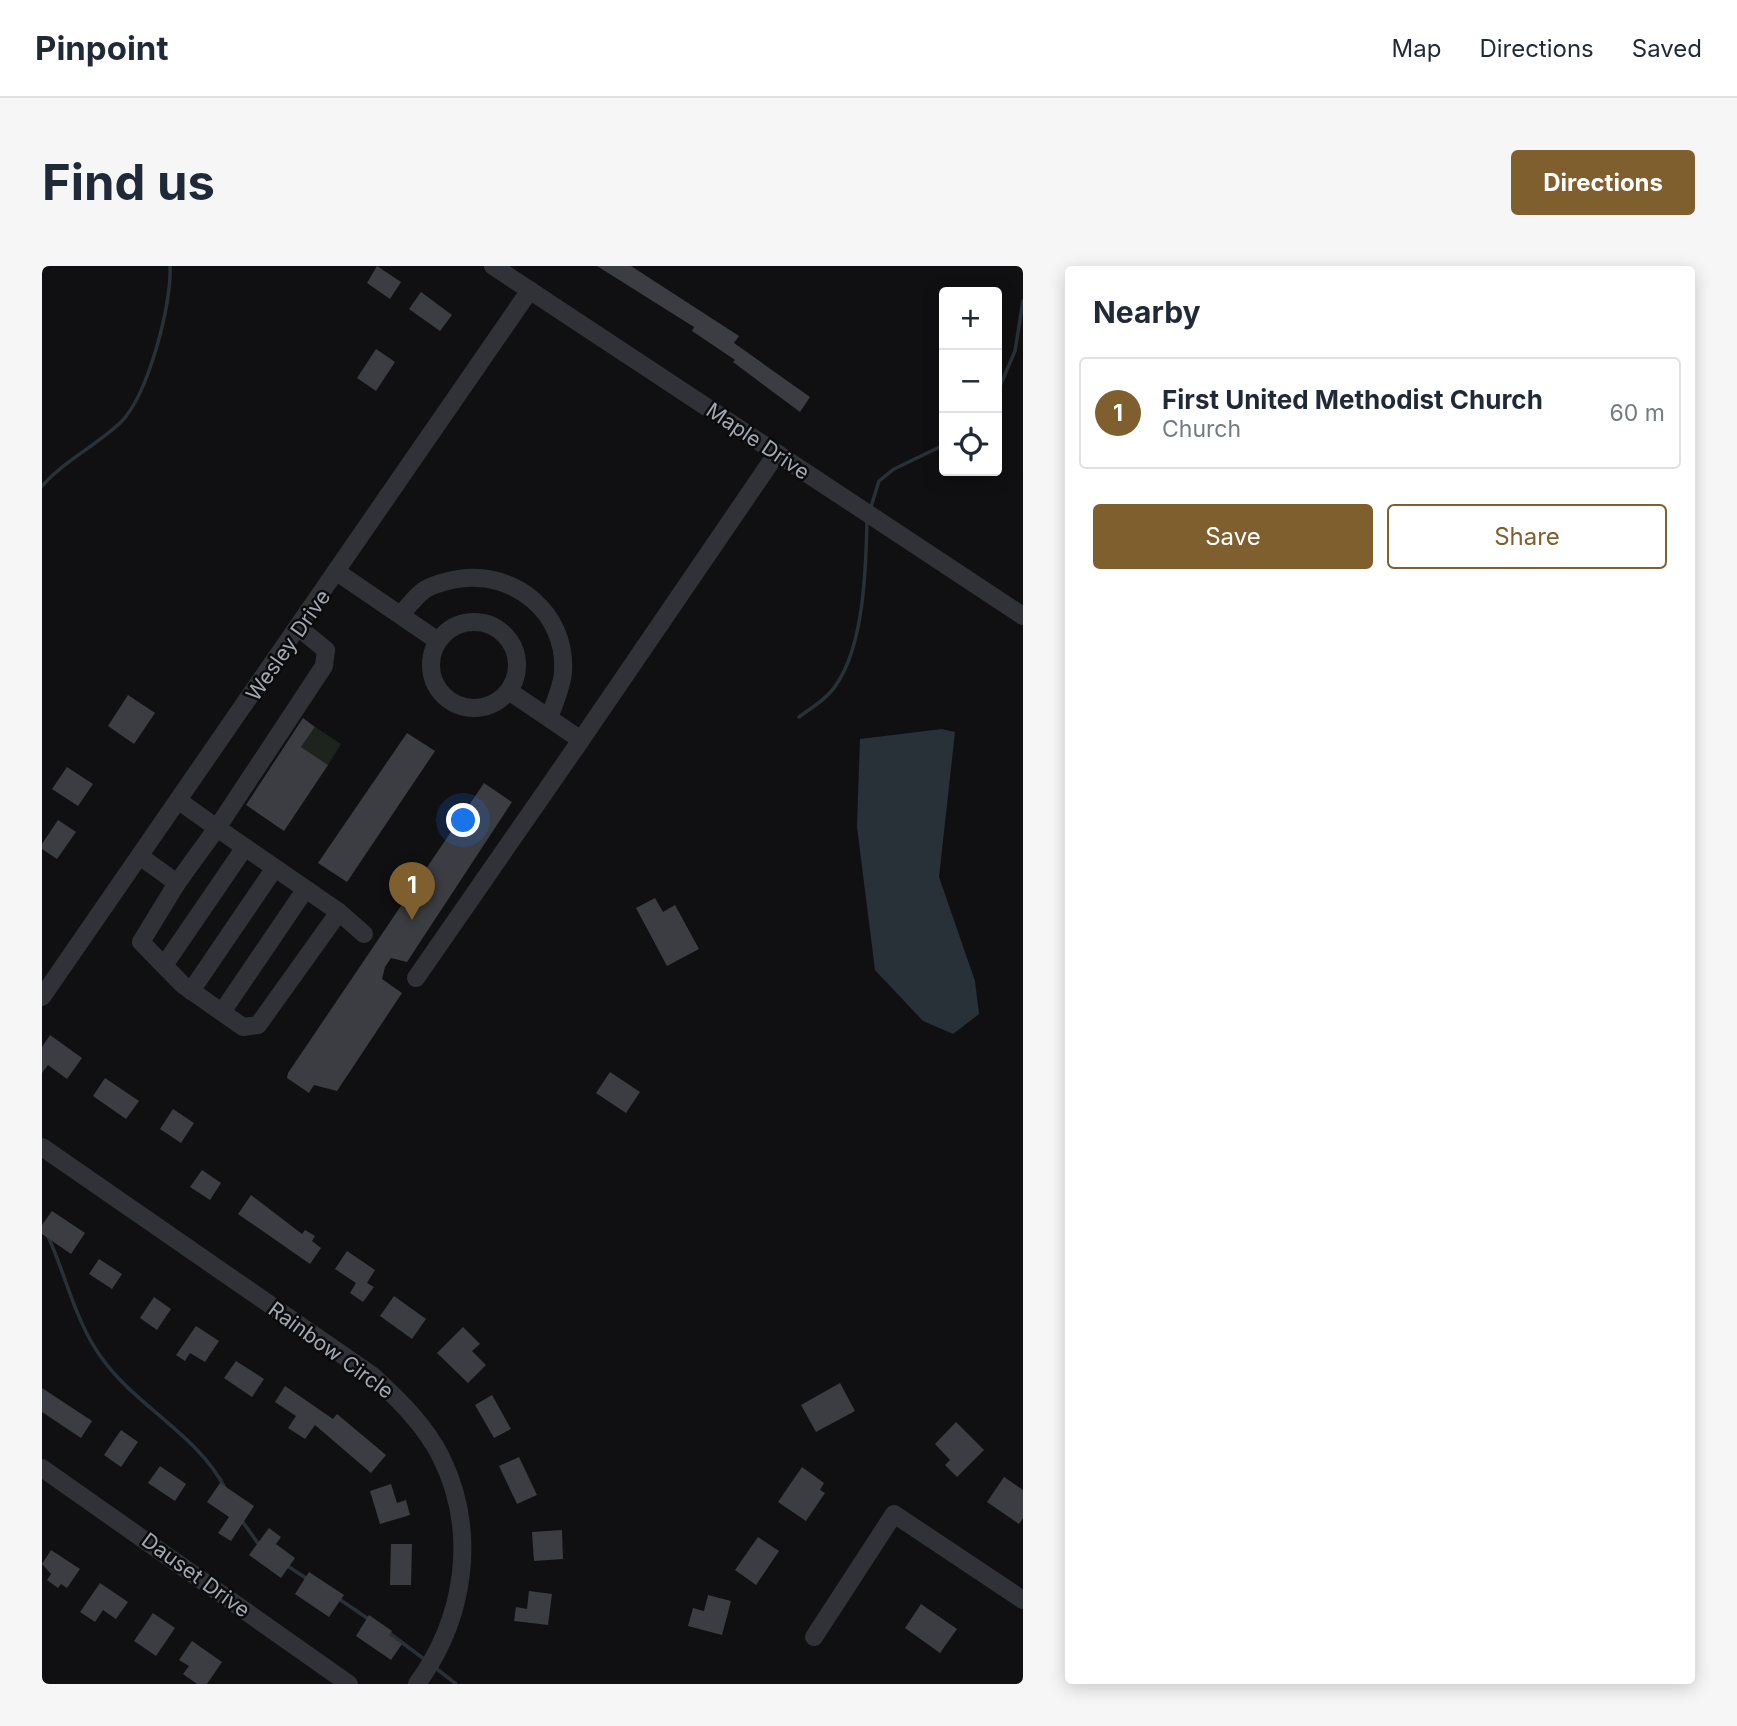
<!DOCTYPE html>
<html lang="en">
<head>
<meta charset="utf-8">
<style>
  :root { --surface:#fff; --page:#f6f6f7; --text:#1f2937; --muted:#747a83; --line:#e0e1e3; --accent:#805f2e }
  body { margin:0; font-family:Inter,sans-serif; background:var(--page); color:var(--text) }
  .controls { position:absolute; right:21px; top:21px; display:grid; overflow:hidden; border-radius:7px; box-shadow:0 4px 18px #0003 }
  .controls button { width:63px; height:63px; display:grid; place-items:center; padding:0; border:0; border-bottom:2px solid var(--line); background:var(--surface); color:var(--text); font:35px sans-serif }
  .you { position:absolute; left:422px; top:555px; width:24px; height:24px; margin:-18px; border:5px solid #fff; border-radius:50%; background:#1a73e8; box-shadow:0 0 0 10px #1a73e833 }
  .badge { display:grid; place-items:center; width:46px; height:46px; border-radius:50%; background:var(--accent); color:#fff; font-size:23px; font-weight:700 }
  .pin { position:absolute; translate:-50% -58px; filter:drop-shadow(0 2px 4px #0008) }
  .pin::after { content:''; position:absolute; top:37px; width:24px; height:21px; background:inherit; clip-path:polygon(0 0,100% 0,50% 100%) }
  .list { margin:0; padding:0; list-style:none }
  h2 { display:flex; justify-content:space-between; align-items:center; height:91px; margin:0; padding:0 28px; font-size:30px }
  h2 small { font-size:23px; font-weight:400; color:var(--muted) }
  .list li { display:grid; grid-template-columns:46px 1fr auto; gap:21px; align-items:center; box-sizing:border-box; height:112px; margin:0 14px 14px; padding:0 14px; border:2px solid var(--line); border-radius:7px }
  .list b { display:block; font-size:26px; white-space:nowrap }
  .list p { margin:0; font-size:23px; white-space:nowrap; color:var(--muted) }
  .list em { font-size:23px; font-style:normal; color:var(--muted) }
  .actions { display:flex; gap:14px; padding:21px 28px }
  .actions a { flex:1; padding:16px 0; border:2px solid var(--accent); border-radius:7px; text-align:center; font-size:24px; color:var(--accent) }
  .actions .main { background:var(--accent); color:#fff }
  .icon { flex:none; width:38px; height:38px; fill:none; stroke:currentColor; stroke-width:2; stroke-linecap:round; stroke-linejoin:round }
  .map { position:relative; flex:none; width:981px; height:1418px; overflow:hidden; border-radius:7px }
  header { display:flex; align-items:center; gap:42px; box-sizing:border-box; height:98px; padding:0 35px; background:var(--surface); border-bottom:2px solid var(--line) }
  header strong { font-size:33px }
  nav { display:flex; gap:38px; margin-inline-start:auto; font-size:24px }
  .intro { display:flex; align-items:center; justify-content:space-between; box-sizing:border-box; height:168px; padding:0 42px }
  h1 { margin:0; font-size:49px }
  .button { padding:18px 32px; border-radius:7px; background:var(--accent); color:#fff; font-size:24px; font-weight:700 }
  main { display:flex; gap:42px; padding:0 42px }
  aside { flex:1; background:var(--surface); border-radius:7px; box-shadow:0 4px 18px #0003 }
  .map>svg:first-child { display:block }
  .green { fill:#1c241d }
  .water { fill:#283137 }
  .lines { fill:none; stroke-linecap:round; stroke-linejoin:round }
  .stream { stroke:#283137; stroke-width:3.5 }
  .building { fill:#3c3d42 }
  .minor { stroke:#313237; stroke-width:18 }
  .labels { text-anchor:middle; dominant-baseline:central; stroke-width:5; stroke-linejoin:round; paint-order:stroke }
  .street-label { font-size:21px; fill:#a1a7b3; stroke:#0b0b0c }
</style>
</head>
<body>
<header>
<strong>Pinpoint</strong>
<nav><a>Map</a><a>Directions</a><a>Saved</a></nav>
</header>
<div class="intro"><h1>Find us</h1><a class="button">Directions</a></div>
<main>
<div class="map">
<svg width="981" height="1418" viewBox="0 0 981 1418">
  <rect width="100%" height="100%" fill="#101012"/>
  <path class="green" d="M273 461 299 478 286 499 259 481Z"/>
  <path class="water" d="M900 463 913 466 897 611 933 715 937 748 911 768 881 755 833 704 815 561 818 473Z"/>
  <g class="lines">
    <g class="stream">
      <path d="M955 127 973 85 981 35"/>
      <path d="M0 220C23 194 54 180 79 156 106 129 130 38 128 0"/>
      <path d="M828 244 837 215 852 203 902 179"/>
      <path d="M757 451C769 442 786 432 794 419 822 379 824 302 825 255"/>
      <path d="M5 968C24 1009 33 1055 59 1091 94 1141 156 1168 184 1224"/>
      <path d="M200 1255 218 1280"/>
      <path d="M244 1299 267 1314"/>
      <path d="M297 1333 328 1354"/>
      <path d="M346 1366 382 1393"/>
      <path d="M391 1400 414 1418"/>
    </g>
  </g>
  <g class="building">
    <path d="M335 0 359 16 348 33 325 17Z"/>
    <path d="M555 0H589L697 70 692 77 768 131 758 146 691 96 693 94 650 65 652 61Z"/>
    <path d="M379 26 410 49 398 65 367 43Z"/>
    <path d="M334 83 353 96 334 125 315 112Z"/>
    <path d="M86 429 113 447 92 478 66 460Z"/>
    <path d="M261 452 273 461 259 481 286 499 242 565 204 539Z"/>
    <path d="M365 467 393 485 305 616 276 597Z"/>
    <path d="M25 501 51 518 36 540 10 523Z"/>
    <path d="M442 517 470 536 365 696 349 692 343 701 340 713 360 727 295 825 272 819 267 827 245 812 246 807Z"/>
    <path d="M16 554 34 566 15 593 0 583V578Z"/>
    <path d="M613 632 621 646 633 639 657 683 625 700 594 642Z"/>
    <path d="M8 769 40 792 25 813 6 799 0 807V781Z"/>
    <path d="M568 806 598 826 584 847 554 827Z"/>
    <path d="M63 812 97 835 84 853 51 830Z"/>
    <path d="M131 843 152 857 139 877 118 863Z"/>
    <path d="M160 904 179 917 168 934 148 921Z"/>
    <path d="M209 929 260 968 263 964 273 970 270 975 279 982 268 998 196 948Z"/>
    <path d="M10 945 43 967 29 988 0 968V959Z"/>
    <path d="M305 985 333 1004 325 1017 332 1021 321 1036 308 1027 314 1017 293 1003Z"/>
    <path d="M57 993 80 1008 70 1023 47 1008Z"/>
    <path d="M352 1030 384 1053 370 1073 338 1050Z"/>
    <path d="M112 1031 129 1043 115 1064 98 1052Z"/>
    <path d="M154 1060 177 1075 163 1096 148 1087 143 1095 134 1089Z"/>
    <path d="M421 1061 438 1078 430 1085 444 1099 426 1117 395 1087Z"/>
    <path d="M194 1095 222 1113 210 1131 182 1112Z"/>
    <path d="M798 1117 813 1145 774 1166 759 1139Z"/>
    <path d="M243 1120 291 1153 295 1148 344 1189 329 1207 273 1159 263 1173 246 1162 254 1150 233 1136Z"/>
    <path d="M0 1122 50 1155 39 1172 0 1146Z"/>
    <path d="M450 1129 469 1163 452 1172 433 1139Z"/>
    <path d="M914 1156 942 1184 915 1211 903 1199 908 1194 893 1178Z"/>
    <path d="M79 1164 96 1176 79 1201 62 1189Z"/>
    <path d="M477 1191 495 1229 475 1238 457 1200Z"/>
    <path d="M118 1200 144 1218 133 1235 106 1217Z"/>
    <path d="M760 1201 782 1217 778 1224 783 1227 764 1255 736 1236Z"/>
    <path d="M962 1211 981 1224V1252L977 1258 945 1236Z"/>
    <path d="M178 1217 212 1240 189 1275 176 1267 187 1251 165 1236Z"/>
    <path d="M349 1218 355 1237 364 1234 368 1249 338 1258 328 1225Z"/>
    <path d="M227 1262 239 1271 234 1278 253 1292 239 1312 207 1289Z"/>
    <path d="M520 1264 521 1293 492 1295 490 1266Z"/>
    <path d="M716 1271 737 1285 714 1319 693 1304Z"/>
    <path d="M349 1278H370L369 1319H348Z"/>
    <path d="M9 1284 38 1303 25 1322 19 1318 16 1322 5 1314 9 1308 0 1298Z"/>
    <path d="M267 1306 302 1329 287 1351 253 1328Z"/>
    <path d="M58 1317 86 1336 74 1353 61 1344 53 1356 38 1346Z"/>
    <path d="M487 1325 510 1328 506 1359 472 1355 474 1341 485 1343Z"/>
    <path d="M666 1329 689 1335 680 1369 646 1360 651 1342 662 1345Z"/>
    <path d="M879 1338 915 1363 898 1387 863 1362Z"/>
    <path d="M111 1347 133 1362 114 1390 92 1375Z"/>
    <path d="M327 1349 350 1365 347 1369 360 1378 349 1394 314 1370Z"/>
    <path d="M150 1375 180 1396 165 1418H155L141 1408 147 1400 137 1394Z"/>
  </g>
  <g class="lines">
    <g class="minor">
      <path d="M451 0 981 350"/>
      <path d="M295 306 396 375"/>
      <path d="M359 348C366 341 373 331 381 325 390 318 405 315 416 313 472 304 525 347 521 406 520 421 512 438 507 452"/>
      <circle cx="432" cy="399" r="43"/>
      <path d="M257 362 284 384 282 400 175 562 297 646 322 668"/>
      <path d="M467 425 539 474 735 187"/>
      <path d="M99 591 135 617 175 562 137 535"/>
      <path d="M135 617 99 676 141 719 201 761 216 759 297 646"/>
      <path d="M123 698 203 581"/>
      <path d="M374 712 539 474"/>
      <path d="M149 725 232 603"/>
      <path d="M0 731 488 24"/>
      <path d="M180 746 263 624"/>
      <path d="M0 881 331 1110C357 1134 383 1159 399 1191 436 1266 423 1352 375 1418"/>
      <path d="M0 1202 307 1418"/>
      <path d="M772 1371 852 1248 981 1334"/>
    </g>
  </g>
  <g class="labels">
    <g class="street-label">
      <text transform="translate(716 175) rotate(34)">Maple Drive</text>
      <text transform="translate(246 379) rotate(-55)">Wesley Drive</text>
      <text transform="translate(289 1084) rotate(36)">Rainbow Circle</text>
      <text transform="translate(154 1309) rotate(36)">Dauset Drive</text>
    </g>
  </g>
</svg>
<div class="controls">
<button>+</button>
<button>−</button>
<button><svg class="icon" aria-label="locate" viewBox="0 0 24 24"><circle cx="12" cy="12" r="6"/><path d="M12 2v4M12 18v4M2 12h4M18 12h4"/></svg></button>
</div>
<div class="you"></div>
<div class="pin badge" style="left:370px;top:654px">1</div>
</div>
<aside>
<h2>Nearby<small></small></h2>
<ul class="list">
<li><span class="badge">1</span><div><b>First United Methodist Church</b><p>Church</p></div><em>60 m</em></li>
</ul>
<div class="actions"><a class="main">Save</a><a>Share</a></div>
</aside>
</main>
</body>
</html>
